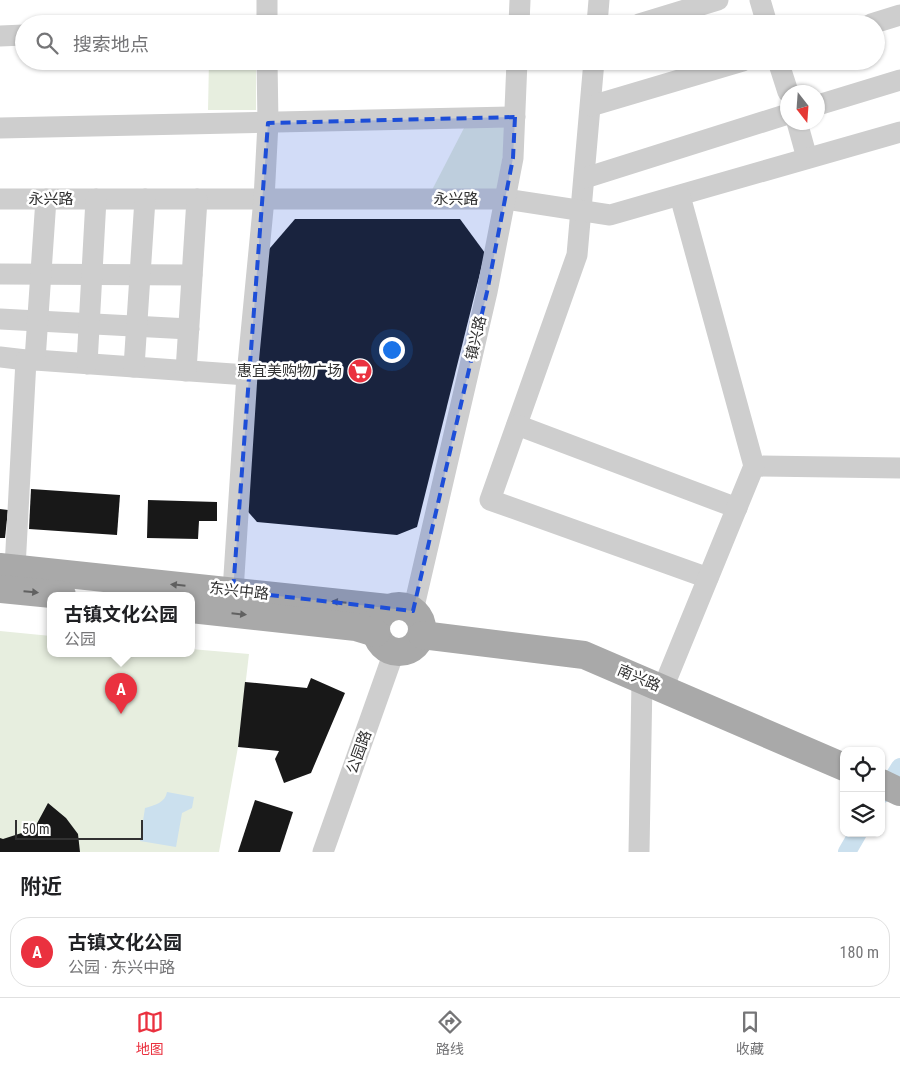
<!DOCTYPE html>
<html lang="zh">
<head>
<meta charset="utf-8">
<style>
  :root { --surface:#fff; --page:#f6f6f6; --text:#202124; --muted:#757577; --line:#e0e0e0; --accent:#ea313f }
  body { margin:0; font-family:"Roboto Condensed","Noto Sans SC",sans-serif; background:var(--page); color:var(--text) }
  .controls { position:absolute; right:15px; bottom:15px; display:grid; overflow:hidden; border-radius:10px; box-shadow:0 1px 4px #0004 }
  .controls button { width:45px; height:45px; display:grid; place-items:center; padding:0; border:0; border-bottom:1px solid var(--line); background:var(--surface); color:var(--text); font:25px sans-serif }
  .compass { position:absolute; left:780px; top:85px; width:45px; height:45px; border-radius:50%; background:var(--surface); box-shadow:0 1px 4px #0004; rotate:163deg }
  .scale { position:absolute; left:15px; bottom:12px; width:128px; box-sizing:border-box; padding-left:5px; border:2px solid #313131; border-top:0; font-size:14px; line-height:18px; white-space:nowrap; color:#313131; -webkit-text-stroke:4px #fff; paint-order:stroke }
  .you { position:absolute; left:391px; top:349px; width:18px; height:18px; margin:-12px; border:4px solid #fff; border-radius:50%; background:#1a73e8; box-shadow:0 0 0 8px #1a73e833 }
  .badge { display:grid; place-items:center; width:32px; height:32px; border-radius:50%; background:var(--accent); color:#fff; font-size:16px; font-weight:700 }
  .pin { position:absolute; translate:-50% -41px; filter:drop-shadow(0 1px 2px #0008) }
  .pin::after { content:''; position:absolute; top:26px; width:18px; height:15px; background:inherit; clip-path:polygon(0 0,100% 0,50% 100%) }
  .popup { position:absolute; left:47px; top:592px; width:148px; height:65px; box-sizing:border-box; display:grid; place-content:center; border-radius:10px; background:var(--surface); filter:drop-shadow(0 1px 4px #0005); font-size:16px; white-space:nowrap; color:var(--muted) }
  .popup b { font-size:19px; color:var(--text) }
  .popup::after { content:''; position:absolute; left:50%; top:100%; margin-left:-10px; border:10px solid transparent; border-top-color:var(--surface) }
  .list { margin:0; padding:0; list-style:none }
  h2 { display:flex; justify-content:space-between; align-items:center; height:65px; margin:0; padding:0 20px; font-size:21px }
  h2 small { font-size:16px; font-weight:400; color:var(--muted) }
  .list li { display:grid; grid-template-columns:32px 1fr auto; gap:15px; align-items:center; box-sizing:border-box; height:70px; margin:0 10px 10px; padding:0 10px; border:1px solid var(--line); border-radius:20px }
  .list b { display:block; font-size:19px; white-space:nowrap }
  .list p { margin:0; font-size:16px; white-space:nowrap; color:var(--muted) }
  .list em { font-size:16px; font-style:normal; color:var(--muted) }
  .icon { flex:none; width:28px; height:28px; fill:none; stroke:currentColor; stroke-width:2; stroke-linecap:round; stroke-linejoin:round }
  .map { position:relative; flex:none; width:900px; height:852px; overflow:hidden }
  .search { position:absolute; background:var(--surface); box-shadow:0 1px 4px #0004; left:15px; right:15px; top:15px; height:55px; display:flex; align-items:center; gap:12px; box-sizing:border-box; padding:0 18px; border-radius:28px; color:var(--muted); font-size:19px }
  .sheet { height:145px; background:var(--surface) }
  nav { display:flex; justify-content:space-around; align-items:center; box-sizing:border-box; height:70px; border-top:1px solid var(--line); background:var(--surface); font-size:14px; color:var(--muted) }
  nav a { display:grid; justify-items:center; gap:2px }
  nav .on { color:var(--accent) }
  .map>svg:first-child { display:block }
  .green { fill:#e7eedf }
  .water { fill:#cbe0ee }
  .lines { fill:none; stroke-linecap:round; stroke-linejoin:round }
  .canal { stroke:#cbe0ee; stroke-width:18 }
  .building { fill:#181818 }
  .minor { stroke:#cecece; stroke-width:21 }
  .major { stroke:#a9a9a9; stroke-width:28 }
  .oneway { fill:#616161 }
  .marked { fill:#1d4ed8; fill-opacity:0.2; stroke:#1d4ed8; stroke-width:4; stroke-dasharray:10 6; stroke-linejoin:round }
  .labels { text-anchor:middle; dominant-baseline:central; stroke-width:5; stroke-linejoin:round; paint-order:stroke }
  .street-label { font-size:15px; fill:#313131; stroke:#fff }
  .poi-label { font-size:15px; fill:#313131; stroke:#fff; text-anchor:end }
</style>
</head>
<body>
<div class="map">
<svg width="900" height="852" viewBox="0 0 900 852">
  <rect width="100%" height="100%" fill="#fff"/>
  <g class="green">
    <path d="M209 61H256V110H208Z"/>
    <path d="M508 127 497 190 431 192 464 128Z"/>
    <path d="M0 631 51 636V653H191V649L249 654 238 747 219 852H0Z"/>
  </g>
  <path class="water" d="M167 792 194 797 192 808 182 813 176 847 140 841 145 808C155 805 165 803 167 792Z"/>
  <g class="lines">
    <g class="canal">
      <path d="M883 794 900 767"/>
      <path d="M847 852 858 833"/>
    </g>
  </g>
  <g class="building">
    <path d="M295 219H460L485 253 417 527 397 535 257 522 242 505 264 255Z"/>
    <path d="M31 489 120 495 117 535 29 529Z"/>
    <path d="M148 500 217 502V521H199L198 539 147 538Z"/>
    <path d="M0 509 8 510 5 538H0Z"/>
    <path d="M311 678 345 693 311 773 284 783 275 759 279 751 238 747 245 682 307 688Z"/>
    <path d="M255 800 293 812 280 852H238Z"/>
    <path d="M48 803 66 818 78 834 80 852H0V838L3 839 34 829Z"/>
  </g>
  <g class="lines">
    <g class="minor">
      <path d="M760 0 767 24"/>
      <path d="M267 24V0"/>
      <path d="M519 24 520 0"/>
      <path d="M597 24 599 0"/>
      <path d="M639 24 718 0"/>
      <path d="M871 24 900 15"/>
      <path d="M0 36 24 35"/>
      <path d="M594 61 577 255 490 500 708 578"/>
      <path d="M778 61 788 92"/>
      <path d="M818 105 900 80"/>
      <path d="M591 106 743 61"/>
      <path d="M797 122 807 158"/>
      <path d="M0 128 515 117"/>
      <path d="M585 178 788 114"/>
      <path d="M0 199H505L610 215 900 132"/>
      <path d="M0 274 192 275"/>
      <path d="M0 319 189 329"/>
      <path d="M0 357 26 360"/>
      <path d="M35 360 247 375"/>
      <path d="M87 364 96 199"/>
      <path d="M134 367 145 199"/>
      <path d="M186 371 197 199"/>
      <path d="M517 425 737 508"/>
      <path d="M754 466 900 468"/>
      <path d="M15 568 26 360H35L46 199"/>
      <path d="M233 591 247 375 264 199 268 123 267 61"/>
      <path d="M413 611 487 292 513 158 517 61"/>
      <path d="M663 688 754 466 680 196"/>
      <path d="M323 852 394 652"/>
      <path d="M639 852 642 680"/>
    </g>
    <g class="major">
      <path d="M0 567 388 608"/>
      <path d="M0 589 62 595"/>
      <circle cx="399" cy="629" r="23"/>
      <path d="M191 609 356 627 376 633"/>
      <path d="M422 635 584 655 844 767"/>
      <path d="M881 783 900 792"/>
    </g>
  </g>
  <defs><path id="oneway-solid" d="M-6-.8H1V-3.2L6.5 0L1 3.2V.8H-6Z" transform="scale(1.25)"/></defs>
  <g class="oneway">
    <use href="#oneway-solid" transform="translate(178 585) rotate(-174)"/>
    <use href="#oneway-solid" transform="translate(31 592) rotate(5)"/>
    <use href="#oneway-solid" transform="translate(339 602) rotate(-174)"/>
    <use href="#oneway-solid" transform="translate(239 614) rotate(6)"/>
  </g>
  <path class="marked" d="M515 117 513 158 487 292 413 611 233 591 268 123Z"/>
  <defs>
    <symbol id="supermarket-disc" viewBox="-11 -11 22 22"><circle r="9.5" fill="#ea313f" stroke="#fff"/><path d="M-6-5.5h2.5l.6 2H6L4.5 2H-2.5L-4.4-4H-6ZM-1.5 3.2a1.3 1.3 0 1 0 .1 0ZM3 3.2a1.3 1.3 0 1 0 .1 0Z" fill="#fff"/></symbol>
  </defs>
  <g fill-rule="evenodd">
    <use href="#supermarket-disc" x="346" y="357" width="28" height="28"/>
  </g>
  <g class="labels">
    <g class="street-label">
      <text x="51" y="199">永兴路</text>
      <text x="456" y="199">永兴路</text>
      <text transform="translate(476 338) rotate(-77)">镇兴路</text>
      <text transform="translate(239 591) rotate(6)">东兴中路</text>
      <text transform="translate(639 678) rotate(23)">南兴路</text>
      <text transform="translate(359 752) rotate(-70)">公园路</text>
    </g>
    <g class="poi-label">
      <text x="342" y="371">惠宜美购物广场</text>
    </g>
  </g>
</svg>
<div class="controls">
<button><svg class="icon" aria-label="locate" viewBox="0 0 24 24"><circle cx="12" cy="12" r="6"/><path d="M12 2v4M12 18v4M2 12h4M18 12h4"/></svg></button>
<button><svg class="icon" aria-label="layers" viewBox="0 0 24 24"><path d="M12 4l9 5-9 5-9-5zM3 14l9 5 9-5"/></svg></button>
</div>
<svg class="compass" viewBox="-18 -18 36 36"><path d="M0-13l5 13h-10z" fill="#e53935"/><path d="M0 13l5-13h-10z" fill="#757577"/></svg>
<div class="scale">50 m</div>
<div class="you"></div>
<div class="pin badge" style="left:121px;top:714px">A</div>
<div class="popup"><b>古镇文化公园</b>公园</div>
<div class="search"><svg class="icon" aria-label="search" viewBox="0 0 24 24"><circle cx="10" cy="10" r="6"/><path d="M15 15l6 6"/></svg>搜索地点</div>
</div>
<section class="sheet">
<h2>附近<small></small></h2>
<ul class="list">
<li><span class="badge">A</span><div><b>古镇文化公园</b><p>公园 · 东兴中路</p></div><em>180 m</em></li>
</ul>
</section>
<nav>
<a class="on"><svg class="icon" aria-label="map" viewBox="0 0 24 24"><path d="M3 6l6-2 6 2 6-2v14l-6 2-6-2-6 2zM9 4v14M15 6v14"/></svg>地图</a>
<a><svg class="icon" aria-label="directions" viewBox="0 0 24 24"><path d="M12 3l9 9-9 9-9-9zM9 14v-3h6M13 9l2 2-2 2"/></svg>路线</a>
<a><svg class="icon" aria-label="saved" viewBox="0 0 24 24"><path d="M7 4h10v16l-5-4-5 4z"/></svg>收藏</a>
</nav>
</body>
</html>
